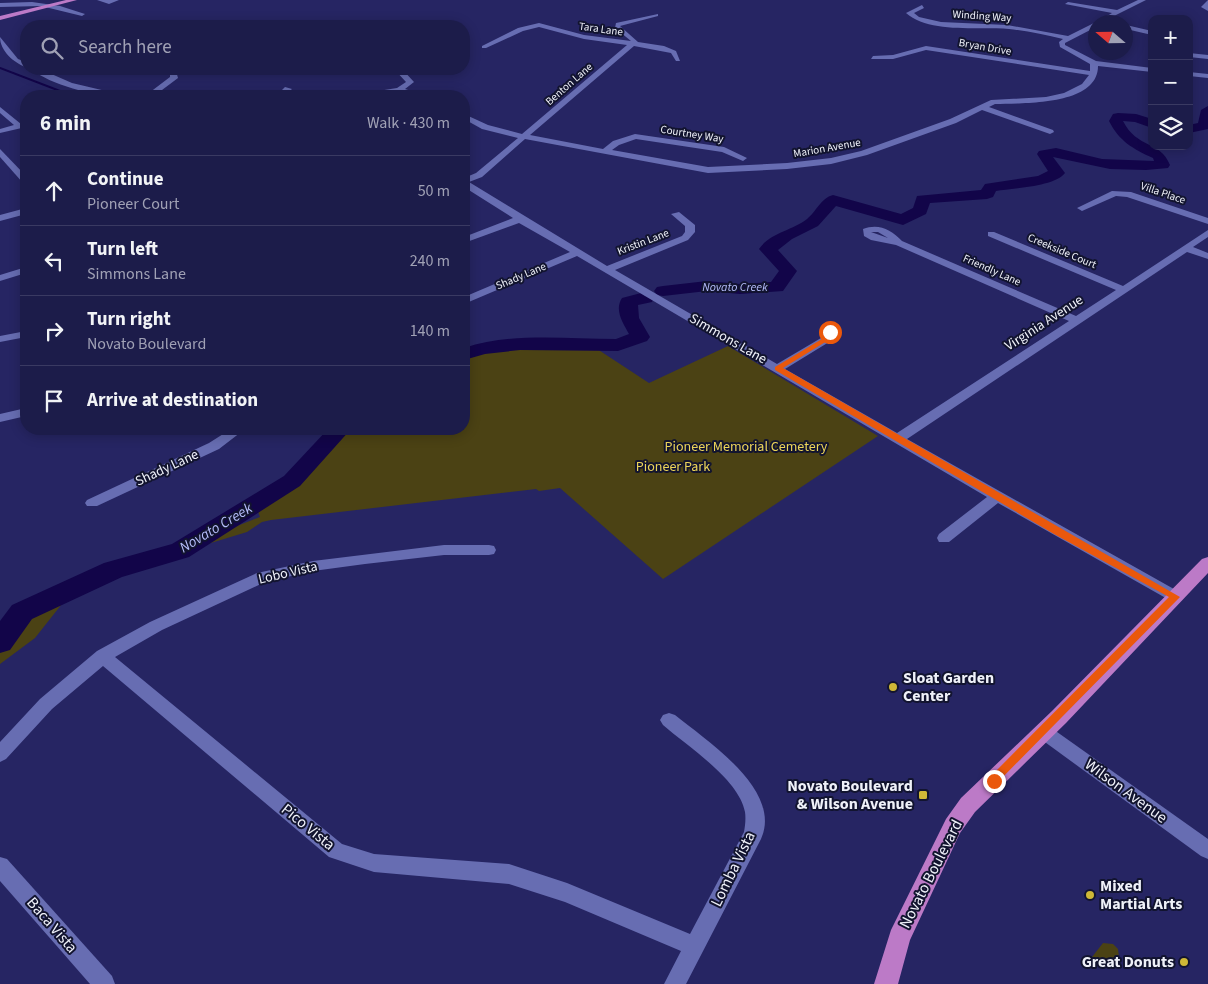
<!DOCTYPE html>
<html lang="en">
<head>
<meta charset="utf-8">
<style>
  :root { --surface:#1c1c4a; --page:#252551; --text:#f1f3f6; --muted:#a0a1b5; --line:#3a3a62 }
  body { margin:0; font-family:"Source Sans 3",sans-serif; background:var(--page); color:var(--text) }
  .controls { position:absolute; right:15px; top:15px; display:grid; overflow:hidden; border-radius:10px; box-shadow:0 2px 12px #0003 }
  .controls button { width:45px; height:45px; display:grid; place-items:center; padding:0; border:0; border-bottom:1px solid var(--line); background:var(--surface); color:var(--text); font:25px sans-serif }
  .compass { position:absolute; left:1088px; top:15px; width:45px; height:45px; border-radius:50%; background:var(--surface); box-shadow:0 2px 12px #0003; rotate:290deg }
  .stop { position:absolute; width:15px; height:15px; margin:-11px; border:4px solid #ea580c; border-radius:50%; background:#fff }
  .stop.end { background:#ea580c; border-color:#fff; box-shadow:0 1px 5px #0008 }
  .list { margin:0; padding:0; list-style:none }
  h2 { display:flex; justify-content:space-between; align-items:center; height:65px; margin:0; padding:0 20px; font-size:21px }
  h2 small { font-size:16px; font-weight:400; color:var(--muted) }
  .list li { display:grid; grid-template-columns:32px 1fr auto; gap:15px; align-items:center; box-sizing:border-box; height:70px; padding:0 20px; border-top:1px solid var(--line) }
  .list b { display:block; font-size:19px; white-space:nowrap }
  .list p { margin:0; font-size:16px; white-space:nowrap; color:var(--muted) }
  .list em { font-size:16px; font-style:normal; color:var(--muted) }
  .icon { flex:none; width:28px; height:28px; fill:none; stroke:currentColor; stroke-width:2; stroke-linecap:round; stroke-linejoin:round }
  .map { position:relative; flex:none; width:1208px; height:984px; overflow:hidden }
  .search { position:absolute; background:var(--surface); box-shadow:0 2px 12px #0003; left:20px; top:20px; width:450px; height:55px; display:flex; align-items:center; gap:12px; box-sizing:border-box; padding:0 18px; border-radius:20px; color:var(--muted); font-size:19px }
  .panel { position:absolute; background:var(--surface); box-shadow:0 2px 12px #0003; left:20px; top:90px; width:450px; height:345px; border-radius:20px }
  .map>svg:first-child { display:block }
  .green { fill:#4b4214 }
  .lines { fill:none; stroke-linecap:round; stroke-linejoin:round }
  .stream { stroke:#120549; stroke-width:2 }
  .river { fill:#120549; fill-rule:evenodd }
  .minor { fill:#676db2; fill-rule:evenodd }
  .major { fill:#bc7ac7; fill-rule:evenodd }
  .route { fill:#ea580c }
  .poi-dot { fill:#cfb837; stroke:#12142f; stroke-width:2 }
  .labels { text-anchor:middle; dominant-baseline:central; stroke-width:4; stroke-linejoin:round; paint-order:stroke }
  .far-street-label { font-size:11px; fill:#eff1f9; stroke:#12142f }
  .far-water-label { font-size:12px; font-style:italic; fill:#b6befb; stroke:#12142f }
  .street-label { font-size:14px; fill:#eff1f9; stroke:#12142f }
  .park-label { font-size:14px; fill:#edd559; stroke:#12142f }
  .water-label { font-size:15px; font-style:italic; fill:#b6befb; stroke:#12142f }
  .near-poi-label { font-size:16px; font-weight:bold; fill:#eff1f9; stroke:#12142f; text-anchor:start }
  .near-street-label { font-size:16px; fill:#eff1f9; stroke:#12142f }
</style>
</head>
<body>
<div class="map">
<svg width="1208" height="984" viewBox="0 0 1208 984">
  <rect width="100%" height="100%" fill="#262563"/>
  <g class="green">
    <path d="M557 341 588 343 649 383 728 346 878 436 663 579 560 488 539 491 536 489 271 520 262 522 247 532 155 560 69 595 35 638 0 664V640L67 593 260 517 256 506 270 496 340 429H464V354L483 348H530Z"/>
    <path d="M1103 943 1113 944 1118 949 1119 957 1099 966 1092 957Z"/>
  </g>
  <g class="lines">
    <path class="stream" d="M0 68 73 96"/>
    <g class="river">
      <path d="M1208 106V129L1189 133V125L1198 123 1201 110Z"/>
      <path d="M1118 113 1136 114 1152 119V128L1135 122 1123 121C1137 149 1160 140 1170 165L1168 168 1146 170 1110 169 1053 157 1065 173C1054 187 1013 188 996 191L993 197 987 199 930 203 926 214 903 225 836 206 818 226 792 239 778 250 797 271 783 291 740 294 707 291 663 296 657 295 654 291 657 287 663 286 707 281 740 284 771 282 779 271 759 249C771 232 792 231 807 219 816 212 821 198 833 195L901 214 913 208 917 196 981 190 985 184 1038 176 1048 171 1037 154 1039 151 1056 148 1102 159 1154 161 1153 158C1133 149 1119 141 1109 121L1113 114Z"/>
      <path d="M645 292 652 294 654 298 652 302 638 305 639 318 650 337 647 341 618 351 520 350 485 354 464 360V348C512 332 566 339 616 339L629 334C623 323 614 310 622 298Z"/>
      <path d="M328 429H351L300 486 189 557 122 577 32 619 10 650 0 653V621L12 605 104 563 172 544 284 476Z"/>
    </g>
    <g class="minor">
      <path d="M97 0H119L109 4Z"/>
      <path d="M1138 0H1146L1110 18 1107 16 1112 13 1065 4 1068 2 1117 10Z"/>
      <path d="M1208 0V11L1201 7Z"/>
      <path d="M32 2 60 6 85 14 82 16 41 6 0 7V3Z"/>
      <path d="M922 5 924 8 914 13 919 17 941 22 1007 25 1068 36 1094 23 1098 22H1096V27L1065 43V45L1096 61 1152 68V72L1098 66C1098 106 1023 103 995 104L989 107 1053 130 1054 132 1050 134 982 110 956 123 867 155 831 164 787 169 708 173 525 139 482 177 469 182 607 266 682 236 685 232V226L671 214 679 212 695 225V232L688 240 615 270 777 364 821 338 826 329H834L836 331 829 342 785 369 897 433 1069 321 896 245 871 240 864 236 863 229C878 223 891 229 902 241L1076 316 1116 290 988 236V232H994L1123 286 1208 230V237L1193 247 1208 253V259L1187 252 907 439 1181 593 1184 597 1181 601H1171L998 503 949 542H939L937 538 939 534 987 497 577 256 464 304V297L570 252 519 223 464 243V237L513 218 464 187V178L476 173 518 138 482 129 464 119V114L488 125 522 134 627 45 584 39 539 27 523 31 486 48H482V46L518 28 539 23 584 35 631 41 615 28 616 23 658 14V16L620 26 638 42 664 46 676 51 680 61H676L671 53 634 46 530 135 603 149 613 141 635 134 724 147 747 158 743 161 722 152 636 139 619 145 612 150 708 167 787 163 831 158 861 151 950 119 991 100 1046 97 1064 93 1082 84 1089 75 926 50 893 59H871L873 56 893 55 926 46 1090 71V64L1060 47 1059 42 1063 39C1045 35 1027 31 1009 29 979 26 929 34 906 13ZM871 232H878L888 238Z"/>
      <path d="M1126 25 1152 31V35L1126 29Z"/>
      <path d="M0 37 18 59 26 62V67C14 63 0 51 0 37Z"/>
      <path d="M1189 53 1208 55V59L1189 57Z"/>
      <path d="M31 69H40L72 83 127 96C100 98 52 86 31 69Z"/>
      <path d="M160 69 176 71 178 78 154 96H145L170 77V74Z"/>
      <path d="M394 69H402L414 82 405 89 427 96 399 92 355 96 359 94 397 88 406 82Z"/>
      <path d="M1189 72 1208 74V78L1189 76Z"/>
      <path d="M285 87 292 89 284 96H276Z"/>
      <path d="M0 107 21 124 26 123V127L0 133V129L14 125 0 113Z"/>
      <path d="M0 149 26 176V184L23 183 0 157Z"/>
      <path d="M1112 191 1131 192 1208 218V224L1127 197 1116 196 1082 211 1077 208Z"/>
      <path d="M26 208V214L0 221V215Z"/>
      <path d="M26 267V273L0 281V275Z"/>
      <path d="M26 331V337L0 342V336Z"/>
      <path d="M26 408V416L0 422V414Z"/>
      <path d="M231 429H245L219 449 97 506H87L85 503 87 500 209 443Z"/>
      <path d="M444 545H489L494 546 496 550 494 554 489 555H444L365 564 313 571 265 582 162 630 115 657 342 844 374 854 509 864 567 883 690 934 744 832C745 826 746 819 745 812 739 779 687 746 663 725L660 720 663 715 669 713 675 715C707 741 783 790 761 839L686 984H664L681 951 565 902 509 884 374 872 329 857 103 666 52 709 6 759 0 762V742L40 699 97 651 150 622 257 573 313 561Z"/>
      <path d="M1044 725 1050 727 1208 839V859L1201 856 1038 737 1035 732 1038 727Z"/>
      <path d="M0 857 7 859 112 976 115 984H90L0 881Z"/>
    </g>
    <g class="major">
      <path d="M66 0H77L0 20V16Z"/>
      <path d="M1208 557V573L1066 723 975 812 960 833 910 940 898 984H874L891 930 946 819 961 798 1052 711 1202 559Z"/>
    </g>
  </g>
  <path class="route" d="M830 330 834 332 827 341 783 368 1180 597 994 786 990 784V777L1169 597 1054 534 775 370V367L822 339Z"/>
  <g class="poi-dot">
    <circle cx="893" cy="687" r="5"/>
    <rect x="918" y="790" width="10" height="10" rx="2.5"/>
    <circle cx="1090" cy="895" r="5"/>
    <circle cx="1184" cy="962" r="5"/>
  </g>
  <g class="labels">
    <g class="far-street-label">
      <text transform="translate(982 16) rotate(4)">Winding Way</text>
      <text transform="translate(601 29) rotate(8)">Tara Lane</text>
      <text transform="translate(985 47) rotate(10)">Bryan Drive</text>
      <text transform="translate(569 84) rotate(-41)">Benton Lane</text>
      <text transform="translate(692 134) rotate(9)">Courtney Way</text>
      <text transform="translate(827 148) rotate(-10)">Marion Avenue</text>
      <text transform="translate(1163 193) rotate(19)">Villa Place</text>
      <text transform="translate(643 242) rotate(-21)">Kristin Lane</text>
      <text transform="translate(1062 251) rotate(23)">Creekside Court</text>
      <text transform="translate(992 270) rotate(24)">Friendly Lane</text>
      <text transform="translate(521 276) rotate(-23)">Shady Lane</text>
    </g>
    <g class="far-water-label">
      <text x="735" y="287">Novato Creek</text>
    </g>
    <g class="street-label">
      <text transform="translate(1044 323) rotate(-33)">Virginia Avenue</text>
      <text transform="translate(728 339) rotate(30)">Simmons Lane</text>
      <text transform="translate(167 468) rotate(-25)">Shady Lane</text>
      <text transform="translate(288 573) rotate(-13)">Lobo Vista</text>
    </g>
    <g class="park-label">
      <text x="746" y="447">Pioneer Memorial Cemetery</text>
      <text x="673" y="467">Pioneer Park</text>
    </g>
    <g class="water-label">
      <text transform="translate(216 528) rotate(-31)">Novato Creek</text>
    </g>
    <g class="near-poi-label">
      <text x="903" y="678">Sloat Garden<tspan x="903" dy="18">Center</tspan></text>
      <text x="913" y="786" text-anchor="end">Novato Boulevard<tspan x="913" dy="18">&amp; Wilson Avenue</tspan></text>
      <text x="1100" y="886">Mixed<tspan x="1100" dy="18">Martial Arts</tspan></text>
      <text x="1174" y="962" text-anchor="end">Great Donuts</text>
    </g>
    <g class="near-street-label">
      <text transform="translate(1126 791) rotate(36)">Wilson Avenue</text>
      <text transform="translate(308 827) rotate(39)">Pico Vista</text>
      <text transform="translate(733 869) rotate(-64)">Lomba Vista</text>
      <text transform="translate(931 874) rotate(-63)">Novato Boulevard</text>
      <text transform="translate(52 925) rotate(49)">Baca Vista</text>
    </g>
  </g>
</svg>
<div class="controls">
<button>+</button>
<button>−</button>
<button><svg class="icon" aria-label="layers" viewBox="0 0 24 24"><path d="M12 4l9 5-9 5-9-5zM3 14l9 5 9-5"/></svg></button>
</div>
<svg class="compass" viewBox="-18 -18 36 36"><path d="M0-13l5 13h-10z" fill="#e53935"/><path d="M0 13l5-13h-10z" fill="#a0a1b5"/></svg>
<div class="stop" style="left:830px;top:332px"></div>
<div class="stop end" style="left:994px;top:781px"></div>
<div class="search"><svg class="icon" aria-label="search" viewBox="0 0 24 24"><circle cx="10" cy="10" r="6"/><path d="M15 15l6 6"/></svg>Search here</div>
<section class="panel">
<h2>6 min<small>Walk · 430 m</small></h2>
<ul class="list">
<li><svg class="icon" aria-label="ahead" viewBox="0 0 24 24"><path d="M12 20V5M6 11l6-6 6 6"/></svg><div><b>Continue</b><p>Pioneer Court</p></div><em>50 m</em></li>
<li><svg class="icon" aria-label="left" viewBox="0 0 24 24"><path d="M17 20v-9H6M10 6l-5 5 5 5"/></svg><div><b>Turn left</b><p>Simmons Lane</p></div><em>240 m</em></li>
<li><svg class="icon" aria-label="right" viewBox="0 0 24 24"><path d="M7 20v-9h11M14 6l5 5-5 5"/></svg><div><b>Turn right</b><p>Novato Boulevard</p></div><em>140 m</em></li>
<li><svg class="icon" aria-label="arrive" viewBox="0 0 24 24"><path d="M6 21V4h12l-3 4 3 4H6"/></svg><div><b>Arrive at destination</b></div></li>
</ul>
</section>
</div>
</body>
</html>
